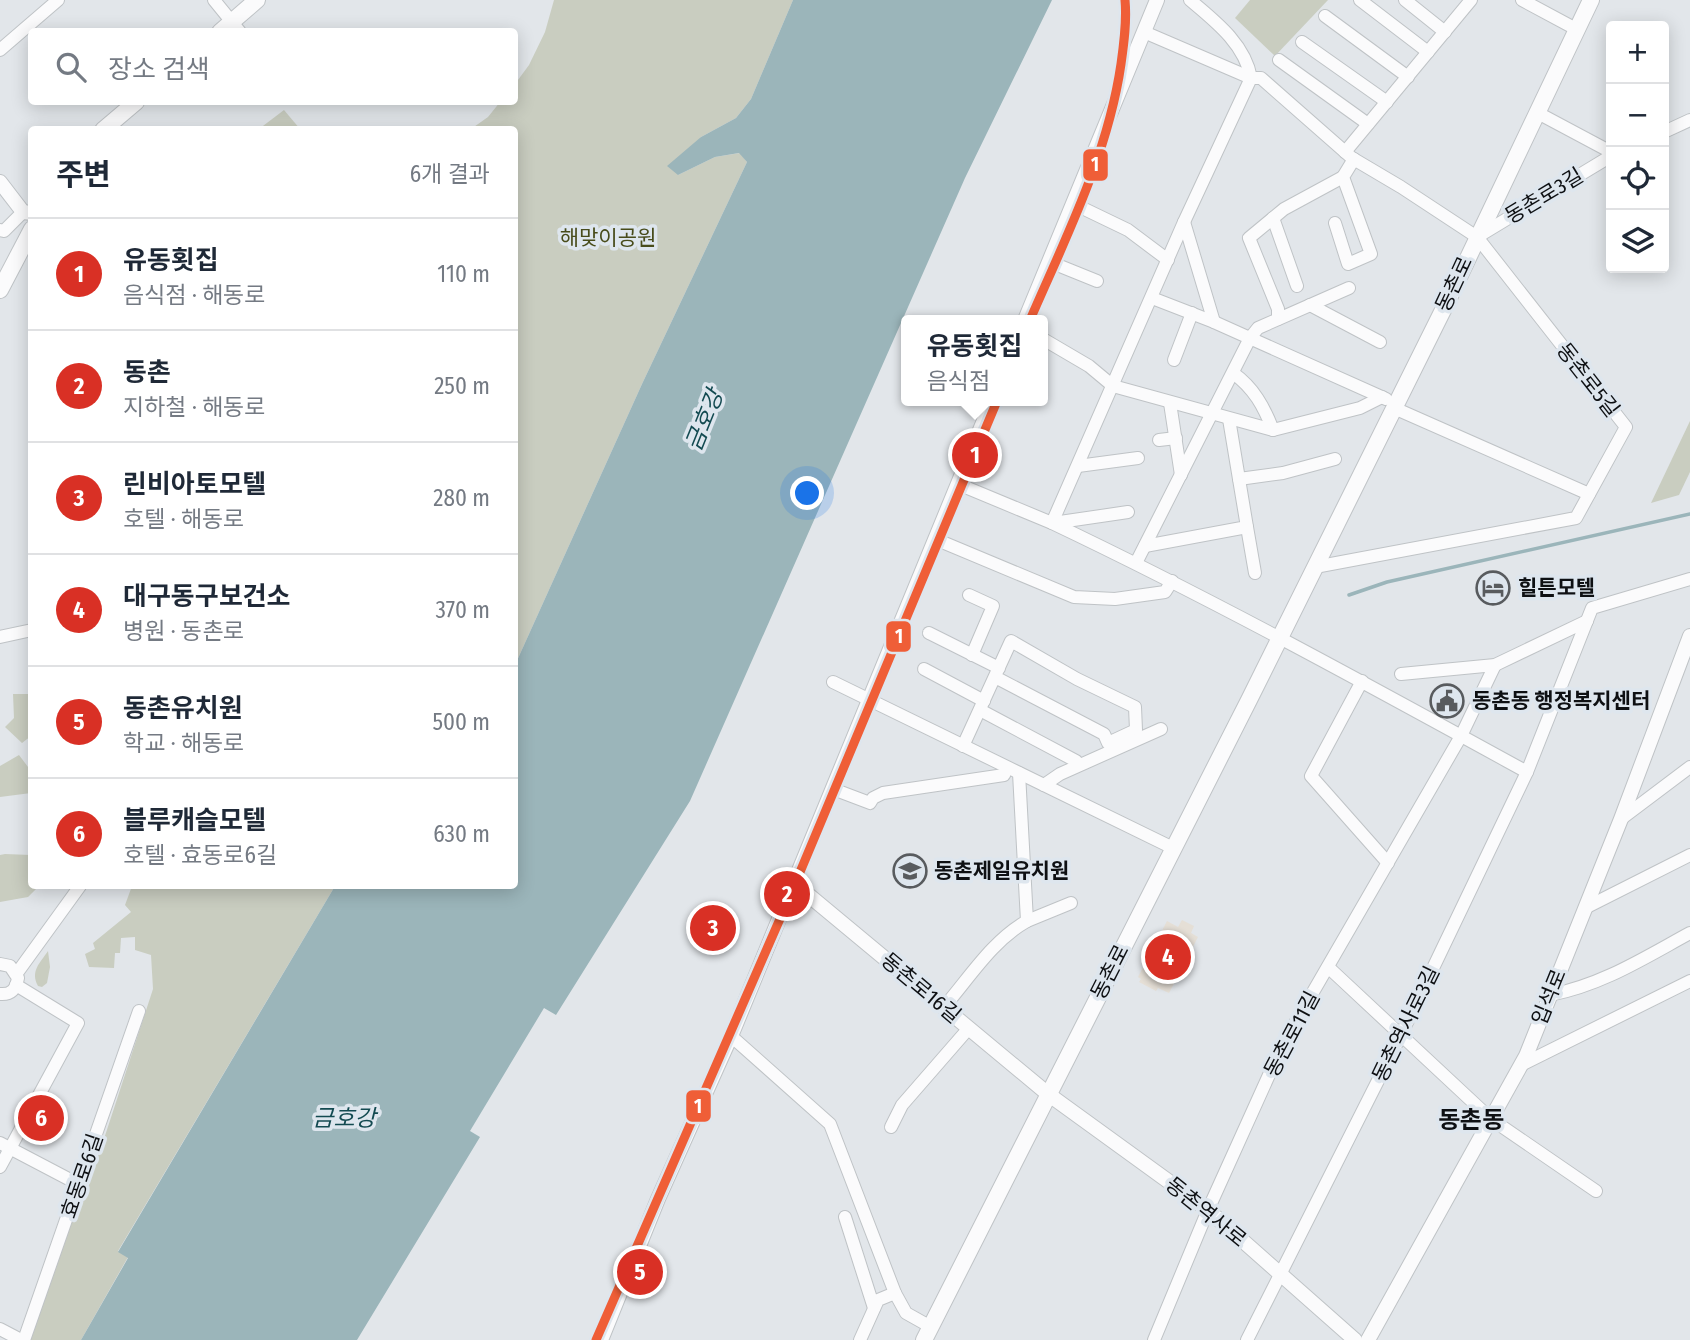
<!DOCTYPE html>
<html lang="ko">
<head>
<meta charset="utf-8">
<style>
  :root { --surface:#fff; --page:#f6f6f7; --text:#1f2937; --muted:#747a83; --line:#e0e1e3; --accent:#d93025 }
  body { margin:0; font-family:"Fira Sans Condensed","Noto Sans KR",sans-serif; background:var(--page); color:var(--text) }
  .controls { position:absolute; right:21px; top:21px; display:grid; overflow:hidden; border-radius:7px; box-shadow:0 4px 18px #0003 }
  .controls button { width:63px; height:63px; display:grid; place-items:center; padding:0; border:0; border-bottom:2px solid var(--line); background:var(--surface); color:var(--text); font:35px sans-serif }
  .you { position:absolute; left:808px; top:494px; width:24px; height:24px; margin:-18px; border:5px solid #fff; border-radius:50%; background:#1a73e8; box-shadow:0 0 0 10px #1a73e833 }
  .badge { display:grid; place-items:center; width:46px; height:46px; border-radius:50%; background:var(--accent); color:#fff; font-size:23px; font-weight:700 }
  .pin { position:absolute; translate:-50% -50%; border:4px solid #fff; box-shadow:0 2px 7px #0006 }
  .popup { position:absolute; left:901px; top:315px; width:147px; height:91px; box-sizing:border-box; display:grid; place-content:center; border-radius:7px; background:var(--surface); filter:drop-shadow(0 2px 5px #0005); font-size:23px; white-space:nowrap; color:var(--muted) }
  .popup b { font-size:26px; color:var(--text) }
  .popup::after { content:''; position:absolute; left:50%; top:100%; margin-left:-14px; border:14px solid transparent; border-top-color:var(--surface) }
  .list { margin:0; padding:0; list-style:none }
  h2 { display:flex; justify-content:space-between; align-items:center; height:91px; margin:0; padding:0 28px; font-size:30px }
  h2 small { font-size:23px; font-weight:400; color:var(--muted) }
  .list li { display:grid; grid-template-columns:46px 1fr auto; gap:21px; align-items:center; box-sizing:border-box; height:112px; padding:0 28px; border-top:2px solid var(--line) }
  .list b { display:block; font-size:26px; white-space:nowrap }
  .list p { margin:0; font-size:23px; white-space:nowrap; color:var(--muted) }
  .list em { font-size:23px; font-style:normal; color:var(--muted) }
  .icon { flex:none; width:38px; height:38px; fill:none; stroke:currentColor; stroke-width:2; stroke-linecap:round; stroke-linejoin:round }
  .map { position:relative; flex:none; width:1690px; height:1340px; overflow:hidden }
  .search { position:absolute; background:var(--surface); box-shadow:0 4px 18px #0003; left:28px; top:28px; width:490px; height:77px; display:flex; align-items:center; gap:18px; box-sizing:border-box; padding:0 24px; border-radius:7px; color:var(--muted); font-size:26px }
  .panel { position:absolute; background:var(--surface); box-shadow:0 4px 18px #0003; left:28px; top:126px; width:490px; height:763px; border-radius:7px }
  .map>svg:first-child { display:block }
  .medical { fill:#e5dfd6 }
  .green { fill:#c9cdc0 }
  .water { fill:#9bb5ba }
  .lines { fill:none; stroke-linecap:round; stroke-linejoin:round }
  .stream { stroke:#9bb5ba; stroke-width:3.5 }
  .minor-casing { stroke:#bfc3c6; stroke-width:14 }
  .tertiary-casing { stroke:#bfc3c6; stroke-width:16 }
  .secondary-casing { stroke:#bfc3c6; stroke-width:18 }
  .minor { stroke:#fbfbfc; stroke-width:12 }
  .tertiary { stroke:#fbfbfc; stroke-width:14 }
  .secondary { stroke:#fbfbfc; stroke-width:16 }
  .metro-1-casing { stroke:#dee6ee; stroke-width:14 }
  .metro-1 { stroke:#ef5e37; stroke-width:9 }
  .labels { text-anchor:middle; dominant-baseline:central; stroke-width:7; stroke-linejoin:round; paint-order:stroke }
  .street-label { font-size:21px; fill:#0e1013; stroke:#dee6ee }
  .park-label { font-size:21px; fill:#484c1b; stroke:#dee6ee }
  .poi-label { font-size:21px; font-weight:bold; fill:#0e1013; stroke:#dee6ee; text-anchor:start }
  .water-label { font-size:23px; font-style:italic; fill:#134a51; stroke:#dee6ee }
  .quarter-label { font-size:24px; font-weight:bold; fill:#0e1013; stroke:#dee6ee }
  .line-badge { stroke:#dee6ee; stroke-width:2.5 }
  .badge-label { font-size:19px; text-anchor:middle; font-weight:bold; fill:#fff }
</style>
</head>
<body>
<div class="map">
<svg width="1690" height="1340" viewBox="0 0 1690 1340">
  <rect width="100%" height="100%" fill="#e2e6ea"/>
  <path class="medical" d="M1182 920 1194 926 1191 933 1198 937 1169 993 1158 988 1156 991 1139 982 1141 979 1138 977 1167 921 1178 927Z"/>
  <g class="green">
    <path d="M554 0H793L751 99 736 118 701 137 678 175 715 157 740 153 747 162 642 384 515 665 514 130 471 129 488 117 500 102H514L515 84 529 65 545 32Z"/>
    <path d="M1250 0H1328L1275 56 1235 18Z"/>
    <path d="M284 110 300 129H259Z"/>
    <path d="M1690 421V472L1679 495 1651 503Z"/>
    <path d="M13 694H31V736L22 743 5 727 14 718Z"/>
    <path d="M19 755 31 771V793L0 797V766Z"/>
    <path d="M5 854 31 855 32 886H39L28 897 0 902V855Z"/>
    <path d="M132 886H335L118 1251 128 1257 81 1340H26L101 1148 153 989 151 955 135 950V937L121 938 120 953H115L114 968 89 967 85 954 95 949 93 943 131 912 125 905Z"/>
    <path d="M48 951 50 967 47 983 42 987 38 986C30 971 40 963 48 951Z"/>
  </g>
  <path class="water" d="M793 0H1052L965 178 690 801 556 1015 544 1008 470 1131 480 1137 357 1340H81L128 1258 118 1252 335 886H514L515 665 642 384 747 162 739 153 715 157 678 175 667 166 701 137 736 118 751 99Z"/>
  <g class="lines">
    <path class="stream" d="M1349 595 1387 582 1690 514"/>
    <defs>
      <g id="minor">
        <path d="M214 0 240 32"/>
        <path d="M1360 0 1428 52"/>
        <path d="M1405 0 1445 32"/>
        <path d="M1522 0 1576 29"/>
        <path d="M1325 16 1408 77"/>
        <path d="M1144 32 1251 78H1261L1352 158 1401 187 1477 237 1626 427 1576 518 1315 567"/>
        <path d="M1302 42 1387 102"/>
        <path d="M0 50 58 0"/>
        <path d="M1279 60 1368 124"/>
        <path d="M1536 112 1611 152"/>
        <path d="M1664 132 1690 120"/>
        <path d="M1345 152 1471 0"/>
        <path d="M1074 204 1128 230 1168 260"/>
        <path d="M1273 218 1297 286"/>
        <path d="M1184 222 1214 322"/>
        <path d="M1335 223 1348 264 1371 254 1343 177 1354 159"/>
        <path d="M0 230 4 231 23 212"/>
        <path d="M1477 237 1611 156"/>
        <path d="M1050 262 1097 281"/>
        <path d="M1152 298 1214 322 1386 399"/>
        <path d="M1310 305 1380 342"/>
        <path d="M1278 319V309L1249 238 1284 209 1343 177"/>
        <path d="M1043 339 1089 366 1113 386 1273 430 1360 408 1382 397"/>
        <path d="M1174 360 1192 313"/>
        <path d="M1233 373C1254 388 1264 407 1273 430"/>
        <path d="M1170 403 1181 475"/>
        <path d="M1394 408 1589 494"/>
        <path d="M1159 440 1176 438"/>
        <path d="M1078 466 1138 458"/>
        <path d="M1239 479 1283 473 1335 459"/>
        <path d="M958 484 1052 523 1184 222 1251 78C1245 44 1215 21 1190 0"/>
        <path d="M1052 523C1214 600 1370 686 1527 772"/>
        <path d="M1053 523 1128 512"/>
        <path d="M1247 527 1255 573"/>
        <path d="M935 539 1074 597 1115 599 1165 592 1172 581"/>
        <path d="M1145 546 1247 527 1229 419"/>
        <path d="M1136 563 1250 338 1258 328 1349 288"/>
        <path d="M969 595 993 606 972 655"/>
        <path d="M929 633 999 668"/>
        <path d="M0 637 32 630"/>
        <path d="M924 669 984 701"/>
        <path d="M1401 674 1495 665 1587 621"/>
        <path d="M1362 681 1311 776 1388 863"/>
        <path d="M833 682 1173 848"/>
        <path d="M980 710 1076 761 1079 765"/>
        <path d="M963 746 1011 641 1077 679 1135 707 1136 730 1108 743 1104 734 995 677"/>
        <path d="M1044 785 1060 774 1161 729"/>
        <path d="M833 789 870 803 873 798 883 793 1004 775 1007 768"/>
        <path d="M1621 819 1690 767"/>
        <path d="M1585 908 1690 855"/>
        <path d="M1027 921 1071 903"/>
        <path d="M0 964 10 966 18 978C16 989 12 995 0 994"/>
        <path d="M1328 967 1491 1119 1596 1191"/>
        <path d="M17 973 80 886"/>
        <path d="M1550 995C1602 985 1644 958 1690 933"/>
        <path d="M944 1007C970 977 992 941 1027 921L1019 773"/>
        <path d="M731 1036 830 1124 895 1293 878 1300 860 1340"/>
        <path d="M1521 1065 1690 981"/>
        <path d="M891 1127 902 1105 969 1028"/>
        <path d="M0 1143 80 1185"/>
        <path d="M0 1167 78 1023 16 985"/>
        <path d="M845 1217 874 1308"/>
        <path d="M895 1293 906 1313 931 1327"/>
        <path d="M0 1329 21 1340"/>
        <path d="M24 1340 139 1011"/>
        <path d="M1154 1340 1208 1210 1283 1044 1461 736 1495 665"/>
        <path d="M1247 1340 1401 1035 1527 772 1592 608 1690 579"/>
      </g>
      <g id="tertiary">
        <path d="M0 182 23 212 32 213"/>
        <path d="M1025 320 1157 0"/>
        <path d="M794 883 1048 1094 1208 1210 1355 1340"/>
        <path d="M601 1340 658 1199 731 1036 992 401"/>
        <path d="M1368 1340 1526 1056 1621 819 1690 636"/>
      </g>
      <g id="secondary">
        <path d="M220 32 257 0"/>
        <path d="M103 130 136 102"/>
        <path d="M0 290 32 229"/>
        <path d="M924 1340 1249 700 1449 298 1591 0"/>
      </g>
    </defs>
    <use href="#minor" class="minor-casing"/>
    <use href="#tertiary" class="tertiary-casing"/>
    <use href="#secondary" class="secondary-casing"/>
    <use href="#minor" class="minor"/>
    <use href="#tertiary" class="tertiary"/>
    <use href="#secondary" class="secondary"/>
    <defs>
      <g id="metro-1">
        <path d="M1030 320C1066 237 1108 154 1121 64 1124 43 1127 21 1125 0"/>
        <path d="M596 1340 790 896 997 401"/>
      </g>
    </defs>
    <use href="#metro-1" class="metro-1-casing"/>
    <use href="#metro-1" class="metro-1"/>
  </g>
  <defs>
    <symbol id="hotel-ring" viewBox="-11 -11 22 22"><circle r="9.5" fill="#dee6ee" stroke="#585b5e" stroke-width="1.5"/><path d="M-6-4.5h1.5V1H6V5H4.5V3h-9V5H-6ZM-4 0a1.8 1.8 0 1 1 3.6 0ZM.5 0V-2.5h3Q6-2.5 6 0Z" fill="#585b5e"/></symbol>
    <symbol id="civic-ring" viewBox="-11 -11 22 22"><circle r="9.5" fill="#dee6ee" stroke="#585b5e" stroke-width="1.5"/><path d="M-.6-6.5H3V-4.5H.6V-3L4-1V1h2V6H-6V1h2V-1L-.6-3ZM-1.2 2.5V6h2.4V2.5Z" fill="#585b5e"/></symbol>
    <symbol id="school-ring" viewBox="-11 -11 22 22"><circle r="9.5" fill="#dee6ee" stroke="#585b5e" stroke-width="1.5"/><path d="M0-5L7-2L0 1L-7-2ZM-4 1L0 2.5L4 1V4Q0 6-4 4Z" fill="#585b5e"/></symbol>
  </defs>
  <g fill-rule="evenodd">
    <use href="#hotel-ring" x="1474" y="569" width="38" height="38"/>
    <use href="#civic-ring" x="1428" y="682" width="38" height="38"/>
    <use href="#school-ring" x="891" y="852" width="38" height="38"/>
  </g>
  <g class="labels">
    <g class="street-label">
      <text transform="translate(1544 196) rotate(-31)">동촌로3길</text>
      <text transform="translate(1454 284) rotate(-65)">동촌로</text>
      <text transform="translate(1588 380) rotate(52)">동촌로5길</text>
      <text transform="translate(1110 972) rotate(-63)">동촌로</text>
      <text transform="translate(921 988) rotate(40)">동촌로16길</text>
      <text transform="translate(1549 997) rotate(-68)">입석로</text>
      <text transform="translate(1406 1024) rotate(-64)">동촌역사로3길</text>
      <text transform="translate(1292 1034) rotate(-62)">동촌로11길</text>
      <text transform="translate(82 1176) rotate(-71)">효동로6길</text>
      <text transform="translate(1206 1212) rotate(39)">동촌역사로</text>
    </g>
    <g class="park-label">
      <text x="608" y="238">해맞이공원</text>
    </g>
    <g class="poi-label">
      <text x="1518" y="588">힐튼모텔</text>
      <text x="1472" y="701">동촌동 행정복지센터</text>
      <text x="934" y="871">동촌제일유치원</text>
    </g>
    <g class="water-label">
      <text transform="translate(704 420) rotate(-68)">금호강</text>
      <text x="344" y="1118">금호강</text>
    </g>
    <g class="quarter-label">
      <text x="1471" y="1120">동촌동</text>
    </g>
  </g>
  <g class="line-badge">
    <rect x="1082" y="148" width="27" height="34" rx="7" fill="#ef5e37"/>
    <rect x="885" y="620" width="27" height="33" rx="7" fill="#ef5e37"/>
    <rect x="685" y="1089" width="27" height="34" rx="7" fill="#ef5e37"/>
  </g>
  <g class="badge-label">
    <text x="1095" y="171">1</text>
    <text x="899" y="643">1</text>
    <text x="698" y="1113">1</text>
  </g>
</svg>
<div class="controls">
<button>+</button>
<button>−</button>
<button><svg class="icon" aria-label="locate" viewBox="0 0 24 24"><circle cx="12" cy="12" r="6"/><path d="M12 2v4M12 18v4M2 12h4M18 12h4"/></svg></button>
<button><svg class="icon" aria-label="layers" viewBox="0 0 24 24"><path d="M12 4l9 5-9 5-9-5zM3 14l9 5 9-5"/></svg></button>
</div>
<div class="you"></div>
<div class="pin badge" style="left:975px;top:455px">1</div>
<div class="popup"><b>유동횟집</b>음식점</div>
<div class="pin badge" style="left:787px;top:894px">2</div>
<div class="pin badge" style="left:713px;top:928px">3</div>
<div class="pin badge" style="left:1168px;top:957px">4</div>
<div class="pin badge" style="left:640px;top:1272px">5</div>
<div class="pin badge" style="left:41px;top:1118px">6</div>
<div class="search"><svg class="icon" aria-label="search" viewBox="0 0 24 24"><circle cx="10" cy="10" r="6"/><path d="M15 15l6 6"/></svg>장소 검색</div>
<section class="panel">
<h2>주변<small>6개 결과</small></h2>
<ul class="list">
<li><span class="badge">1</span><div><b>유동횟집</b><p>음식점 · 해동로</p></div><em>110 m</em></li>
<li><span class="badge">2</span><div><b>동촌</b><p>지하철 · 해동로</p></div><em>250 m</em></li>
<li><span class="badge">3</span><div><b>린비아토모텔</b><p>호텔 · 해동로</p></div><em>280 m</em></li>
<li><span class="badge">4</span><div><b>대구동구보건소</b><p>병원 · 동촌로</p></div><em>370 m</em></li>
<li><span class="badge">5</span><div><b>동촌유치원</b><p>학교 · 해동로</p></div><em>500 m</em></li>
<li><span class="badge">6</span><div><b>블루캐슬모텔</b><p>호텔 · 효동로6길</p></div><em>630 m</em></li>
</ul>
</section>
</div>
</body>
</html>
